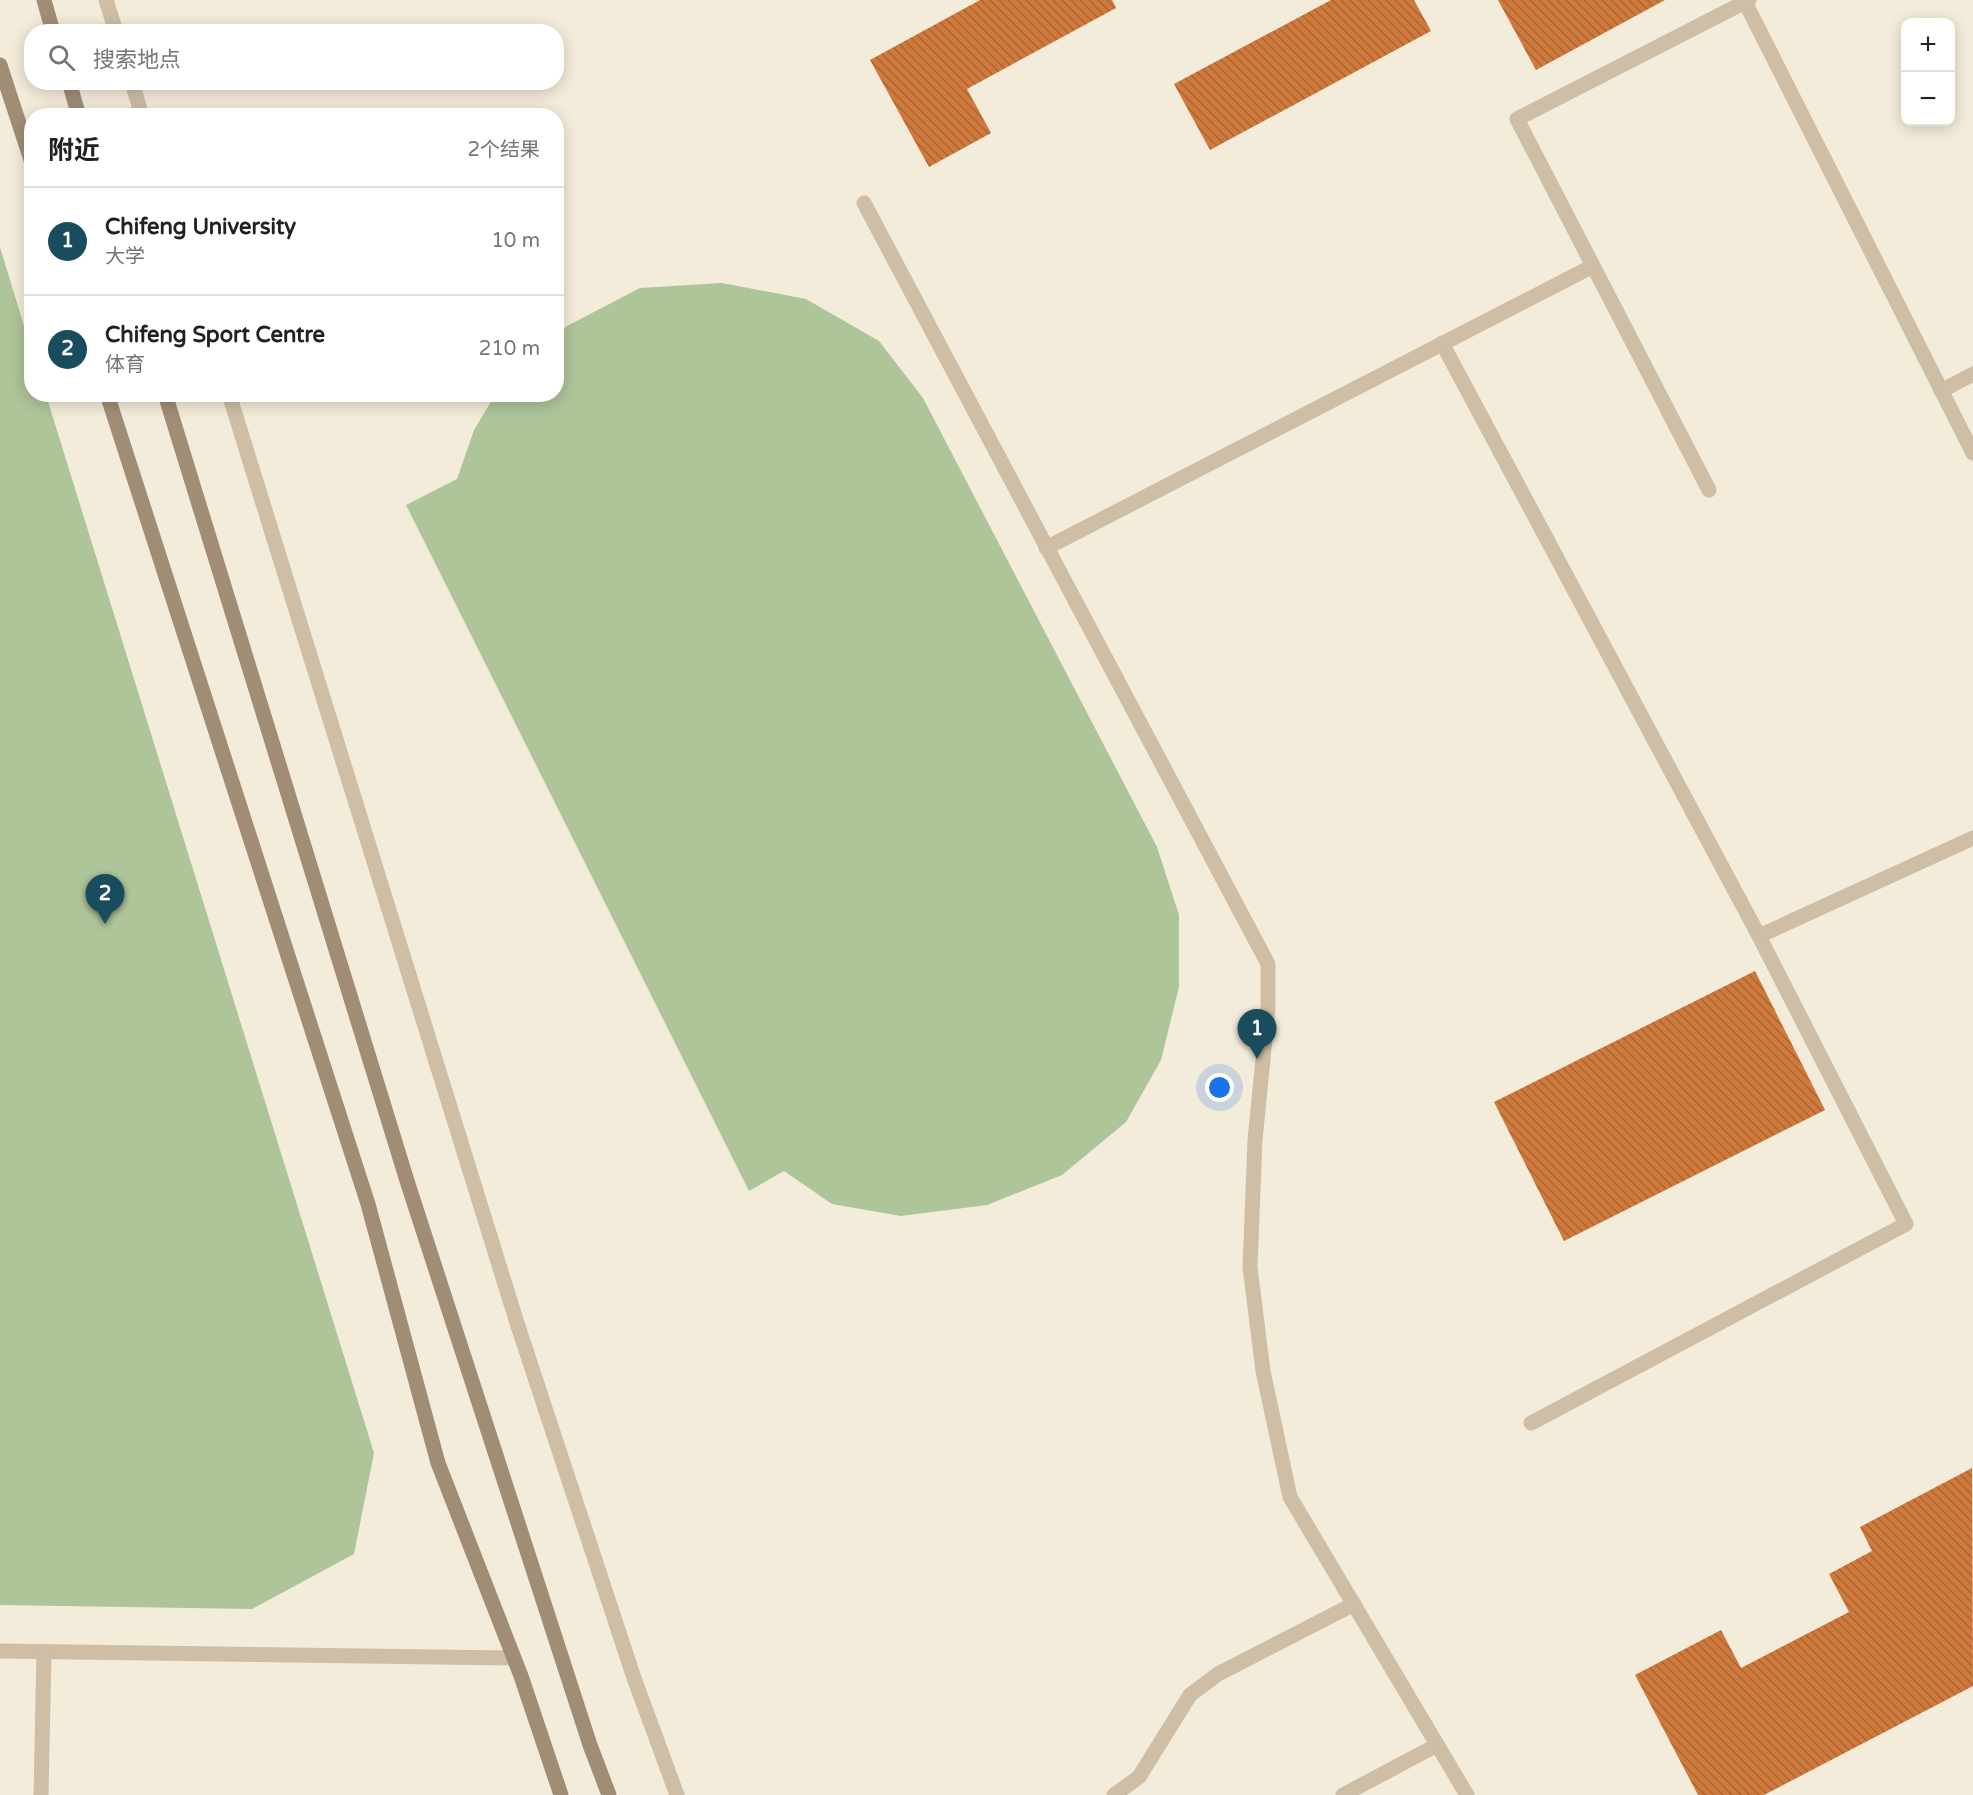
<!DOCTYPE html>
<html lang="zh">
<head>
<meta charset="utf-8">
<style>
  :root { --surface:#fff; --page:#f6f6f6; --text:#202124; --muted:#757577; --line:#e0e0e0; --accent:#194d5d }
  body { margin:0; font-family:"Varela Round","Noto Sans SC",sans-serif; background:var(--page); color:var(--text) }
  .controls { position:absolute; right:18px; top:18px; display:grid; overflow:hidden; border-radius:12px; box-shadow:0 3px 15px #0003 }
  .controls button { width:54px; height:54px; display:grid; place-items:center; padding:0; border:0; border-bottom:2px solid var(--line); background:var(--surface); color:var(--text); font:30px sans-serif }
  .you { position:absolute; left:1220px; top:1088px; width:21px; height:21px; margin:-15px; border:4px solid #fff; border-radius:50%; background:#1a73e8; box-shadow:0 0 0 9px #1a73e833 }
  .badge { display:grid; place-items:center; width:39px; height:39px; border-radius:50%; background:var(--accent); color:#fff; font-size:20px; font-weight:700 }
  .pin { position:absolute; translate:-50% -50px; filter:drop-shadow(0 2px 3px #0008) }
  .pin::after { content:''; position:absolute; top:32px; width:21px; height:18px; background:inherit; clip-path:polygon(0 0,100% 0,50% 100%) }
  .list { margin:0; padding:0; list-style:none }
  h2 { display:flex; justify-content:space-between; align-items:center; height:78px; margin:0; padding:0 24px; font-size:26px }
  h2 small { font-size:20px; font-weight:400; color:var(--muted) }
  .list li { display:grid; grid-template-columns:39px 1fr auto; gap:18px; align-items:center; box-sizing:border-box; height:108px; padding:0 24px; border-top:2px solid var(--line) }
  .list b { display:block; font-size:22px; white-space:nowrap }
  .list p { margin:0; font-size:20px; white-space:nowrap; color:var(--muted) }
  .list em { font-size:20px; font-style:normal; color:var(--muted) }
  .icon { flex:none; width:33px; height:33px; fill:none; stroke:currentColor; stroke-width:2; stroke-linecap:round; stroke-linejoin:round }
  .map { position:relative; flex:none; width:1973px; height:1795px; overflow:hidden }
  .search { position:absolute; background:var(--surface); box-shadow:0 3px 15px #0003; left:24px; top:24px; width:540px; height:66px; display:flex; align-items:center; gap:15px; box-sizing:border-box; padding:0 21px; border-radius:24px; color:var(--muted); font-size:22px }
  .panel { position:absolute; background:var(--surface); box-shadow:0 3px 15px #0003; left:24px; top:108px; width:540px; height:294px; border-radius:24px }
  .map>svg:first-child { display:block }
  .pitch { fill:#aec499 }
  .building { fill:url(#building-back-hatch) }
  .lines { fill:none; stroke-linecap:round; stroke-linejoin:round }
  .lane { stroke:#cdbea5; stroke-width:15 }
  .street { stroke:#cdbea5; stroke-width:15 }
  .secondary { stroke:#a18d76; stroke-width:15 }
</style>
</head>
<body>
<div class="map">
<svg width="1973" height="1795" viewBox="0 0 1973 1795">
  <defs>
    <pattern id="building-back-hatch" width="6" height="6" patternUnits="userSpaceOnUse" patternTransform="scale(1.5)"><rect width="6" height="6" fill="#d0793c"/><path d="M-1 5l2 2M0 0l6 6M5-1l2 2" fill="none" stroke="#aa6432"/></pattern>
  </defs>
  <rect width="100%" height="100%" fill="#f4ecda"/>
  <g class="pitch">
    <path d="M0 247 31 349 32 394 46 395 374 1453 354 1554 252 1609 0 1605Z"/>
    <path d="M722 283 806 299 879 341 923 398 1157 847 1179 915V987L1161 1060 1126 1122 1062 1175 987 1205 901 1216 832 1204 784 1171 749 1191 406 505 457 479 474 430 495 395 556 394 557 335 567 326 640 288Z"/>
  </g>
  <g class="building">
    <path d="M980 0H1112L1116 8 967 89 991 133 929 167 870 60Z"/>
    <path d="M1331 0H1414L1431 31 1210 150 1174 84Z"/>
    <path d="M1498 0H1665L1536 70Z"/>
    <path d="M1755 971 1825 1110 1564 1241 1494 1102Z"/>
    <path d="M1972 1468 1973 1686 1764 1795H1698L1635 1675 1721 1630 1741 1668 1849 1612 1829 1574 1872 1551 1860 1527Z"/>
  </g>
  <g class="lines">
    <g class="lane">
      <path d="M106 0 116 32"/>
      <path d="M1745 2 1973 453"/>
      <path d="M132 82 142 116"/>
      <path d="M864 203 1268 964V1008L1255 1140 1250 1267 1263 1371 1290 1497 1467 1795"/>
      <path d="M1442 343 1759 936 1906 1224 1531 1423"/>
      <path d="M1941 391 1973 374"/>
      <path d="M229 394 517 1323 634 1678 677 1795"/>
      <path d="M1709 490 1517 119 1749 0"/>
      <path d="M1046 548 1593 266"/>
      <path d="M1759 936 1973 838"/>
      <path d="M1114 1795 1139 1777 1190 1695 1218 1674 1354 1604"/>
      <path d="M1343 1795 1437 1745"/>
    </g>
    <g class="street">
      <path d="M0 1651 514 1658"/>
      <path d="M41 1795 44 1652"/>
    </g>
    <g class="secondary">
      <path d="M44 0 53 32"/>
      <path d="M0 65 32 163"/>
      <path d="M69 82 79 116"/>
      <path d="M107 394 368 1204 438 1463 521 1676 561 1795"/>
      <path d="M165 394 408 1184 590 1745 609 1795"/>
    </g>
  </g>
</svg>
<div class="controls">
<button>+</button>
<button>−</button>
</div>
<div class="you"></div>
<div class="pin badge" style="left:1257px;top:1059px">1</div>
<div class="pin badge" style="left:105px;top:924px">2</div>
<div class="search"><svg class="icon" aria-label="search" viewBox="0 0 24 24"><circle cx="10" cy="10" r="6"/><path d="M15 15l6 6"/></svg>搜索地点</div>
<section class="panel">
<h2>附近<small>2个结果</small></h2>
<ul class="list">
<li><span class="badge">1</span><div><b>Chifeng University</b><p>大学</p></div><em>10 m</em></li>
<li><span class="badge">2</span><div><b>Chifeng Sport Centre</b><p>体育</p></div><em>210 m</em></li>
</ul>
</section>
</div>
</body>
</html>
